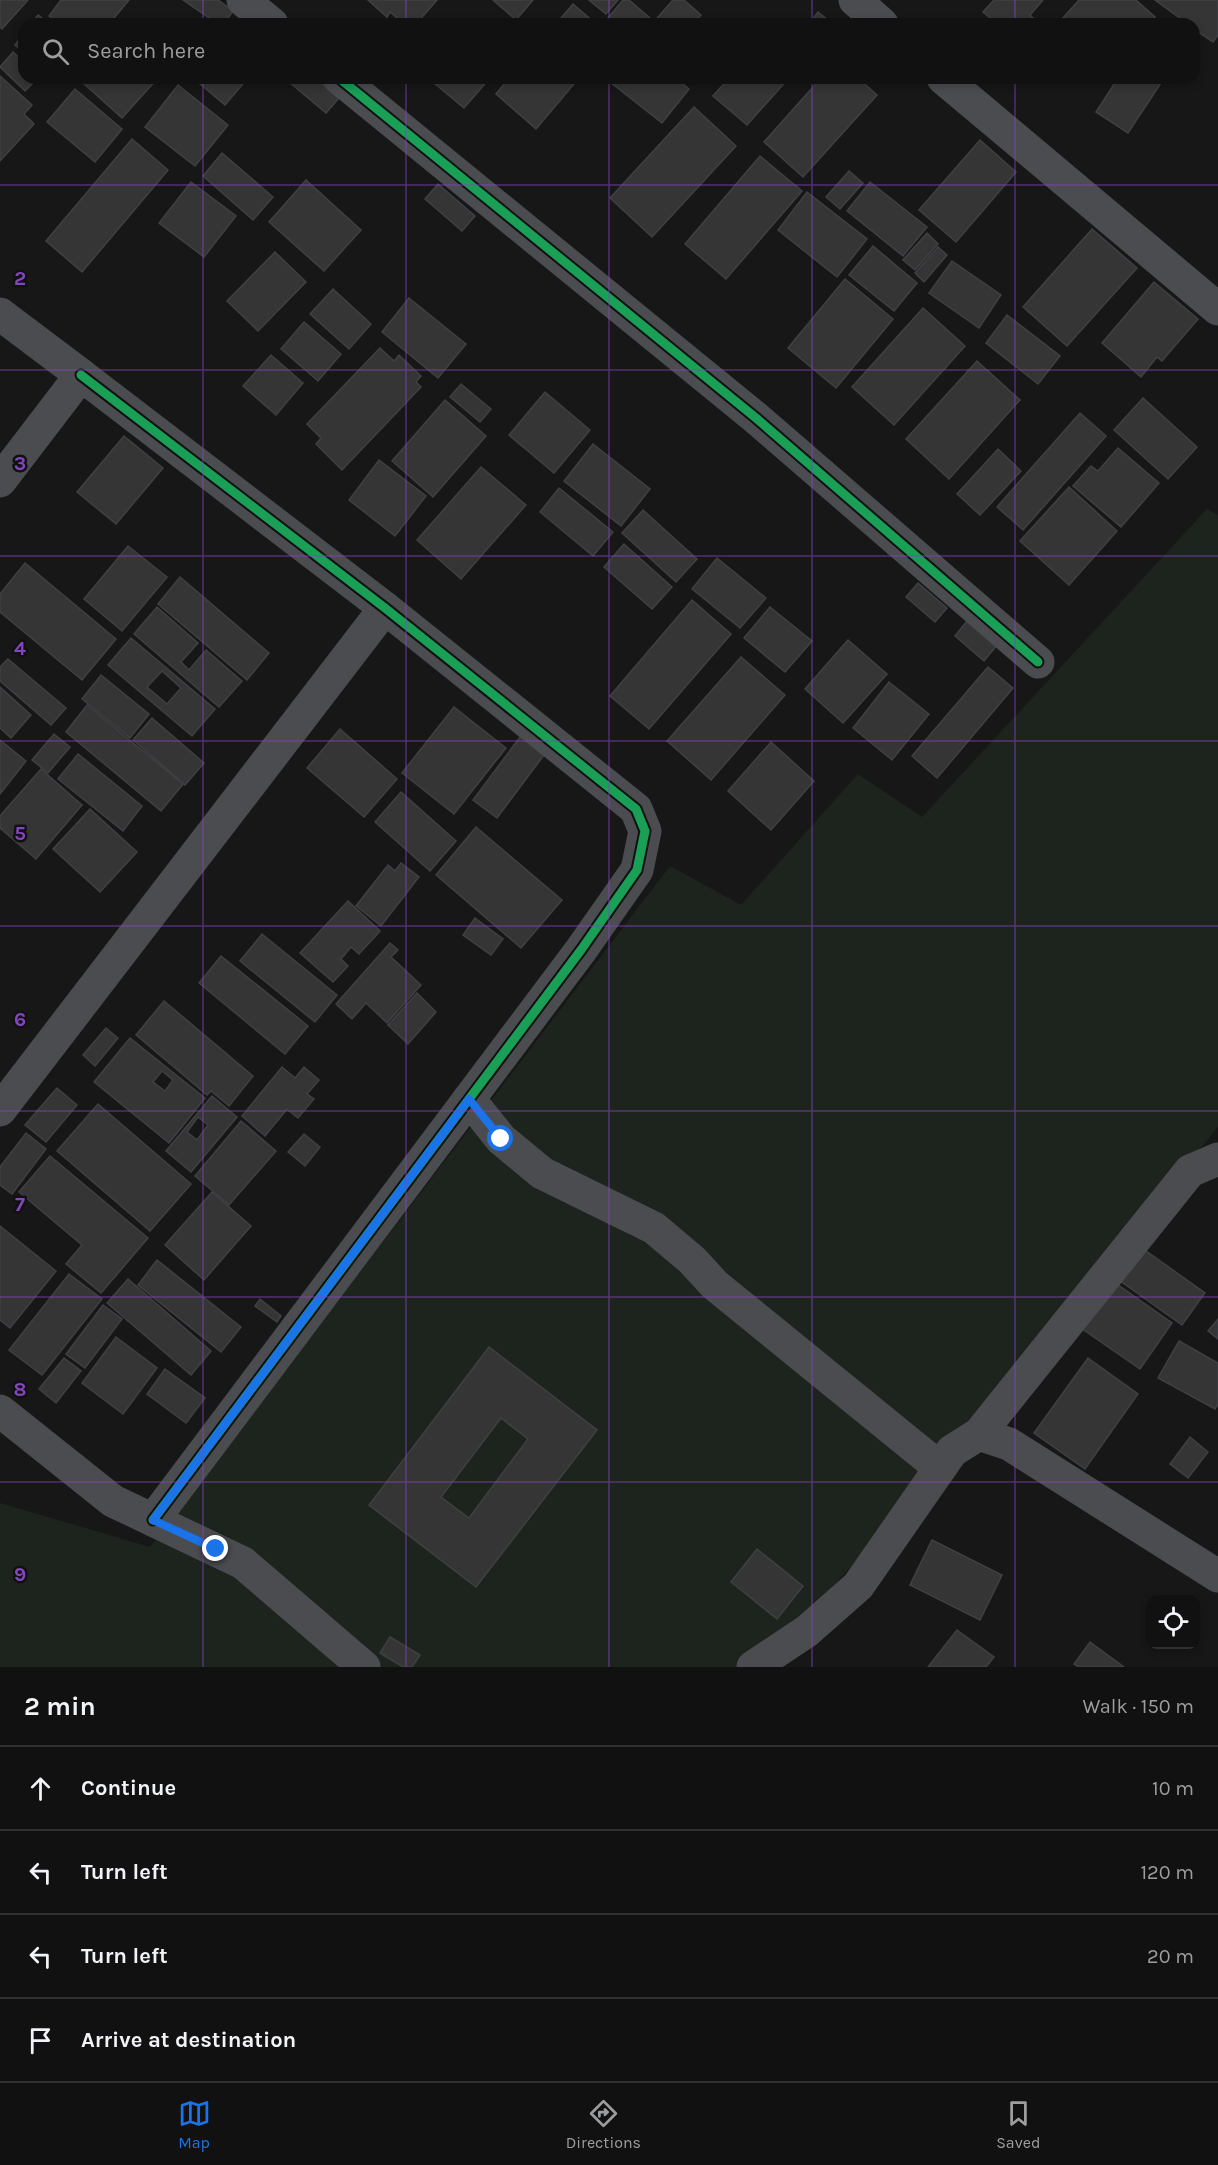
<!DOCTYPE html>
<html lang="en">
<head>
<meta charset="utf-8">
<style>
  :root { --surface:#111; --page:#1e1f1f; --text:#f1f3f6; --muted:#9c9d9f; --line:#303131; --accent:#1a73e8 }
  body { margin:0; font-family:Karla,sans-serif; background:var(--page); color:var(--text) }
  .controls { position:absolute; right:18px; bottom:18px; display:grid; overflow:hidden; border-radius:12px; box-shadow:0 3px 9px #0003 }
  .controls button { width:54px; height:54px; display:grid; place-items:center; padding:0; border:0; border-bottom:2px solid var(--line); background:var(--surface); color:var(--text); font:30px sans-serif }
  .stop { position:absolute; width:18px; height:18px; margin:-14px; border:4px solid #1a73e8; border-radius:50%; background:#fff }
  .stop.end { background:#1a73e8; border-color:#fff; box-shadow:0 2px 6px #0008 }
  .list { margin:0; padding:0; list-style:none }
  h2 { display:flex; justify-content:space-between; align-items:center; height:78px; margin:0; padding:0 24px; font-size:26px }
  h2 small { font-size:20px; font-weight:400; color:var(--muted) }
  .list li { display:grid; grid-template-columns:39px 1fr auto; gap:18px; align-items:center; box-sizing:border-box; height:84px; padding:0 24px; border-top:2px solid var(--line) }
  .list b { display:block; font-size:22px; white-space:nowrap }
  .list em { font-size:20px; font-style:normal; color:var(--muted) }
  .icon { flex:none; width:33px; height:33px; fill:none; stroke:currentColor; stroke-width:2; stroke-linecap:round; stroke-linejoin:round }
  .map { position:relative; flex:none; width:1218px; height:1667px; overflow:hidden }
  .search { position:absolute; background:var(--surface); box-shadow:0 3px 9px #0003; left:18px; right:18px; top:18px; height:66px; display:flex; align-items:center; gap:15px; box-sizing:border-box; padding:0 21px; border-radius:18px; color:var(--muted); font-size:22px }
  .sheet { height:414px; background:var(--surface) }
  nav { display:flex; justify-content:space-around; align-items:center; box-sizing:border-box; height:84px; border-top:2px solid var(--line); background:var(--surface); font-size:16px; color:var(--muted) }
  nav a { display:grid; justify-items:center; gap:3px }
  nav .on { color:var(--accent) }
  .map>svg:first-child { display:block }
  .grass { fill:#1d241e }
  .building { fill:#353536; stroke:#3f4043; stroke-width:1.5; fill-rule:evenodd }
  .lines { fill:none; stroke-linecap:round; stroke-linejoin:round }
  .street { stroke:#4b4c50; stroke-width:33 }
  .cycleway-casing { stroke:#111113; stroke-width:13 }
  .cycleway { stroke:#1a9f57; stroke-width:9 }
  .route { stroke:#1a73e8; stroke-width:8 }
  .grid { fill:none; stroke:#8446be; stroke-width:1.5; stroke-opacity:0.55 }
  .grid-label { font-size:20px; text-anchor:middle; font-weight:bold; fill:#8446be; stroke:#111113; stroke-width:5; stroke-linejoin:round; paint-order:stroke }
</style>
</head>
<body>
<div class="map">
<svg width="1218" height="1667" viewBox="0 0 1218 1667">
  <rect width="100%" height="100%" fill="#171717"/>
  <path class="grass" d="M1207 509 1218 515V1127L940 1467 821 1600 737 1667H0V1503L150 1547 670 866 741 905 858 774 922 817Z"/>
  <g class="building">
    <path d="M0 0H28L2 29 0 27Z"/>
    <path d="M61 0H129L109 24H59L49 16Z"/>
    <path d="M183 0H218L233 11 224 24H218Z"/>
    <path d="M368 0H437L416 24H404L390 12 387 17Z"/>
    <path d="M493 0H533L516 20Z"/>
    <path d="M589 0H618L606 14Z"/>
    <path d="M623 0H629L650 18 645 24H614L607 19Z"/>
    <path d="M673 0H684L701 15 693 24H652Z"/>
    <path d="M994 0H1043L1030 15 1033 18 1027 24H997L983 12Z"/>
    <path d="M1079 0H1136L1155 17 1148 24H1067L1062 19Z"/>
    <path d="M1155 0H1218V35L1213 42 1194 29V24H1188Z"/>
    <path d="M573 4 596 24H556Z"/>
    <path d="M818 12 833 24H809Z"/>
    <path d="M38 15 50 24H31Z"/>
    <path d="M24 33V52L15 45Z"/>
    <path d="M13 52 24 62V78H38L25 91 0 67Z"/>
    <path d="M0 76 32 105 24 114 34 124 0 161Z"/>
    <path d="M87 78H158L122 118 83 83Z"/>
    <path d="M193 78H248L225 105Z"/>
    <path d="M292 78H315L339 98 326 113 289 82Z"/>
    <path d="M428 78H490L464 108Z"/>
    <path d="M509 78H579L536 129 496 94Z"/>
    <path d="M605 78H676L689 89 662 123Z"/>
    <path d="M729 78H789L747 125 713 96Z"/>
    <path d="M821 78H858L877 95 803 177 764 142Z"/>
    <path d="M1118 78H1153L1161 83 1128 133 1096 112Z"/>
    <path d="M178 85 228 125 195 166 145 127Z"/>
    <path d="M75 89 122 129 95 162 47 122Z"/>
    <path d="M694 107 736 146 652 237 610 198Z"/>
    <path d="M132 139 168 170 82 272 46 241Z"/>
    <path d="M980 140 1016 172 956 242 919 210Z"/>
    <path d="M222 153 273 197 253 220 203 176Z"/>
    <path d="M760 156 802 191 726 279 685 244Z"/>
    <path d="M849 171 863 183 840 209 826 197Z"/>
    <path d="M306 180 361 230 324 271 269 222Z"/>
    <path d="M191 182 236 216 204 257 159 223Z"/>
    <path d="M870 182 927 227 903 256 847 211Z"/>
    <path d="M438 184 475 216 462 231 425 199Z"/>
    <path d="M807 192 867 239 837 277 778 230Z"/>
    <path d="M1092 229 1137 268 1067 346 1023 307Z"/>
    <path d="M927 233 938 244 915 270 903 260Z"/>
    <path d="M873 246 917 283 894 311 849 275Z"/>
    <path d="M938 247 947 255 924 282 915 273Z"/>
    <path d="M275 252 306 282 258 331 227 301Z"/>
    <path d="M952 261 1001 295 979 328 929 293Z"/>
    <path d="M845 279 893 319 836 388 788 348Z"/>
    <path d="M1154 282 1198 319 1162 361 1157 357 1141 377 1102 343Z"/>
    <path d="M333 289 371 324 349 349 310 314Z"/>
    <path d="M409 298 466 344 438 378 382 332Z"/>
    <path d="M923 308 965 346 894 425 852 387Z"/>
    <path d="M1007 315 1060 356 1038 384 986 343Z"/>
    <path d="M304 322 341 354 318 381 281 349Z"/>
    <path d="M380 348 394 361 399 355 421 376 416 382 421 387 342 470 316 444 321 438 307 424Z"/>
    <path d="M271 355 303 383 276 415 243 386Z"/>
    <path d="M977 361 1020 400 949 479 906 439Z"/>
    <path d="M461 384 491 409 480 422 450 397Z"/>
    <path d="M545 392 590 430 554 473 509 435Z"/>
    <path d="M1143 398 1197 447 1168 479 1114 430Z"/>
    <path d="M445 400 486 436 433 497 392 461Z"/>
    <path d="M1080 413 1106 436 1023 530 997 507Z"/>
    <path d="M124 436 163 468 116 524 77 492Z"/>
    <path d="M593 444 650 489 621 526 564 481Z"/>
    <path d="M1118 448 1159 483 1121 527 1073 486 1091 466 1098 471Z"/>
    <path d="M998 449 1021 471 980 515 957 494Z"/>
    <path d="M379 460 426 496 395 536 349 500Z"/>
    <path d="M481 467 526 505 461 579 417 540Z"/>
    <path d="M1069 487 1117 531 1069 585 1020 541Z"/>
    <path d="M559 488 613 532 593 556 540 512Z"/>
    <path d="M643 510 697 559 676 582 622 533Z"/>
    <path d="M624 544 672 587 652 609 604 567Z"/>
    <path d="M128 546 167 577 122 631 84 599Z"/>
    <path d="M717 558 766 598 740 628 692 589Z"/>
    <path d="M25 563 116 639 82 680 0 612V594Z"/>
    <path d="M180 577 269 653 247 680 158 604Z"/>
    <path d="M918 583 947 608 935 622 906 597Z"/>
    <path d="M692 600 731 634 649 729 610 696Z"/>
    <path d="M157 607 198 643 181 662 189 670 206 650 242 681 219 707 134 634Z"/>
    <path d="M770 607 812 641 785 672 744 638Z"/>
    <path d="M967 621 997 645 984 661 955 636Z"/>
    <path d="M131 638 215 709 192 736 108 665ZM162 671 181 688 167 704 147 687Z"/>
    <path d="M848 640 887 674 843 723 805 689Z"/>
    <path d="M741 657 785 695 711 780 667 741Z"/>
    <path d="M8 659 66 708 51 725 0 681V667Z"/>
    <path d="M988 667 1013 688 937 778 912 756Z"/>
    <path d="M101 675 149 714 130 738 82 699Z"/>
    <path d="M889 682 929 714 892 760 853 728Z"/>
    <path d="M0 687 31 715 11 738 0 728Z"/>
    <path d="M87 705 183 784 161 811 66 732Z"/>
    <path d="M454 707 506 748 454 814 402 773Z"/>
    <path d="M152 718 204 763 185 785 133 740Z"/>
    <path d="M340 729 397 779 364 817 307 768Z"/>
    <path d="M523 733 547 751 497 818 473 800Z"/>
    <path d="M54 734 70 747 48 773 32 760Z"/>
    <path d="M0 740 26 761 0 794Z"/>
    <path d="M771 742 814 781 771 830 728 791Z"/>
    <path d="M78 754 142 806 123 831 58 779Z"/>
    <path d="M41 769 82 805 36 859 0 828V816Z"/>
    <path d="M401 792 456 841 430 871 375 822Z"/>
    <path d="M90 809 137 852 100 892 53 849Z"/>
    <path d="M476 827 562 900 521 948 436 875Z"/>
    <path d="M401 863 419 877 381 926 356 906 388 865 395 871Z"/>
    <path d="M348 901 380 931 359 954 351 947 341 959 348 966 333 982 300 953Z"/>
    <path d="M475 918 503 939 491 955 463 935Z"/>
    <path d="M262 934 337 995 315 1022 240 961Z"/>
    <path d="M390 943 398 950 391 957 421 985 387 1023 366 1003 352 1019 336 1004Z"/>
    <path d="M221 956 308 1026 285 1054 199 983Z"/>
    <path d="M417 993 436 1012 408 1044 388 1025Z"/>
    <path d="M164 1001 253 1076 229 1106 211 1091 207 1095 136 1035Z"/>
    <path d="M106 1028 118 1038 95 1066 83 1055Z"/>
    <path d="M130 1038 205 1098 169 1143 94 1082ZM162 1071 173 1080 165 1091 153 1082Z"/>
    <path d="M282 1067 295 1078 304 1067 319 1080 307 1094 314 1099 298 1118 287 1109 265 1136 242 1116Z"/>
    <path d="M57 1088 77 1105 46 1142 25 1125Z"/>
    <path d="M212 1096 237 1117 191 1172 166 1151ZM198 1117 208 1125 197 1140 187 1132Z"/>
    <path d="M98 1104 191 1184 150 1231 57 1151Z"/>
    <path d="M241 1121 276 1151 229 1205 195 1176Z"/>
    <path d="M26 1133 46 1149 12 1194 0 1185V1167Z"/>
    <path d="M304 1134 320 1147 305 1166 288 1152Z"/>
    <path d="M50 1156 148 1238 101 1293 66 1264 82 1245 19 1192Z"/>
    <path d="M212 1192 251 1226 204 1280 165 1245Z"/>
    <path d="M0 1226 56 1271 10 1328 0 1320Z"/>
    <path d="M1142 1248 1205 1293 1182 1325 1119 1280Z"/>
    <path d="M157 1260 241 1327 221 1352 138 1285Z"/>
    <path d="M69 1274 102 1299 42 1375 9 1350Z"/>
    <path d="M128 1279 211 1351 191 1375 107 1303Z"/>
    <path d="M1114 1282 1172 1323 1140 1369 1081 1328Z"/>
    <path d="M260 1299 281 1316 277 1322 255 1306Z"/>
    <path d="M103 1305 122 1319 85 1368 66 1354Z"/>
    <path d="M1218 1319V1339L1208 1331Z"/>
    <path d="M116 1337 157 1368 123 1414 82 1383Z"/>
    <path d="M1179 1341 1218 1363V1404L1215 1409 1158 1378Z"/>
    <path d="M489 1347 597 1430 476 1587 369 1505ZM501 1418 528 1439 469 1518 441 1497Z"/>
    <path d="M64 1358 81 1371 56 1403 39 1389Z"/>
    <path d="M1088 1358 1138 1394 1085 1469 1034 1433Z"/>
    <path d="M165 1369 205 1398 186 1423 147 1394Z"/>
    <path d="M1190 1437 1208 1452 1188 1478 1170 1464Z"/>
    <path d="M932 1540 1002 1575 980 1620 910 1585Z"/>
    <path d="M757 1549 803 1586 777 1619 731 1582Z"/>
    <path d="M957 1630 994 1657 986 1667H928Z"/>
    <path d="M390 1637 420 1655 412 1667H403L380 1653Z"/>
    <path d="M1090 1642 1124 1667H1079L1074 1664Z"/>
  </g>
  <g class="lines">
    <g class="street">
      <path d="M243 0 272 24"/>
      <path d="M855 0 882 24"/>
      <path d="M339 78 756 418 1038 662"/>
      <path d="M943 78 1218 309"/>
      <path d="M0 314 81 375 0 481"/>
      <path d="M81 375 385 608 636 809 645 831 637 870 581 950 153 1520"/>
      <path d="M469 1099 501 1139 542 1173 654 1228 692 1260 715 1285 940 1468"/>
      <path d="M0 1110 385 608"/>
      <path d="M0 1411 113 1501 243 1563 364 1667"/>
      <path d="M979 1434 1190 1171 1218 1159"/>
      <path d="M753 1667 807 1631 858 1586 952 1451 979 1434 1009 1444 1218 1576"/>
    </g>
    <defs>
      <g id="cycleway">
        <path d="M339 78 756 418 1038 662"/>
        <path d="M81 375 385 608 636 809 645 831 637 870 581 950 153 1520"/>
      </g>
    </defs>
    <use href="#cycleway" class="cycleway-casing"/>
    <use href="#cycleway" class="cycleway"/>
  </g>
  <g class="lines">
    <path class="route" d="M216 1549 153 1520 469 1099 501 1139"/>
  </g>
  <path class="grid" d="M203 0V24M406 0V24M609 0V24M812 0V24M1015 0V24M203 78V1667M406 78V1667M609 78V1667M812 78V1667M1015 78V1667M0 185H1218M0 370H1218M0 556H1218M0 741H1218M0 926H1218M0 1111H1218M0 1297H1218M0 1482H1218"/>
  <g class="grid-label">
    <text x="20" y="285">2</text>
    <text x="20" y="470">3</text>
    <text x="20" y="655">4</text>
    <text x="20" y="840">5</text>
    <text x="20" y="1026">6</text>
    <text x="20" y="1211">7</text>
    <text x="20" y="1396">8</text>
    <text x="20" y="1581">9</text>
  </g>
</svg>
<div class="controls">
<button><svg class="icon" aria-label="locate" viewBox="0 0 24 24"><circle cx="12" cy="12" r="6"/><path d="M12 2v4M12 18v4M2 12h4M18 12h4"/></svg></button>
</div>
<div class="stop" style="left:501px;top:1139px"></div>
<div class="stop end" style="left:216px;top:1549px"></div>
<div class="search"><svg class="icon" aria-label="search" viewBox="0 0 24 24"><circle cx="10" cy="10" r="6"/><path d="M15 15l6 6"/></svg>Search here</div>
</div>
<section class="sheet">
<h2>2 min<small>Walk · 150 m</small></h2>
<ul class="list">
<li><svg class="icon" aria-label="ahead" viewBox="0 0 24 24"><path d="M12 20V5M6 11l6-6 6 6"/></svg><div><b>Continue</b></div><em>10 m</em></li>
<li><svg class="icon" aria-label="left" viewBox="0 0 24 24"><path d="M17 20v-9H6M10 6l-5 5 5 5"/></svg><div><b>Turn left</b></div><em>120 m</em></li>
<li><svg class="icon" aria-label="left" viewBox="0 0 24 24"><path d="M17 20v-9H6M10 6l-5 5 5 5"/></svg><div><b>Turn left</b></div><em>20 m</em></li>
<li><svg class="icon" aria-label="arrive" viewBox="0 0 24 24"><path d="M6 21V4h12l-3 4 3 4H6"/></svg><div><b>Arrive at destination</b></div></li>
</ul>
</section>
<nav>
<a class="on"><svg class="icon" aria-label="map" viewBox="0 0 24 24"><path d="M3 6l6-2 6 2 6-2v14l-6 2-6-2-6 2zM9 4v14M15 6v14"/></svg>Map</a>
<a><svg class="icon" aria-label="directions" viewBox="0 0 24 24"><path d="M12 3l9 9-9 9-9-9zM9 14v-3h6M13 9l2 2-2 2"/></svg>Directions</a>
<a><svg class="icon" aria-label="saved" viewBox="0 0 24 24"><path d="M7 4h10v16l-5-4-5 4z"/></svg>Saved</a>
</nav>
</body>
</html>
